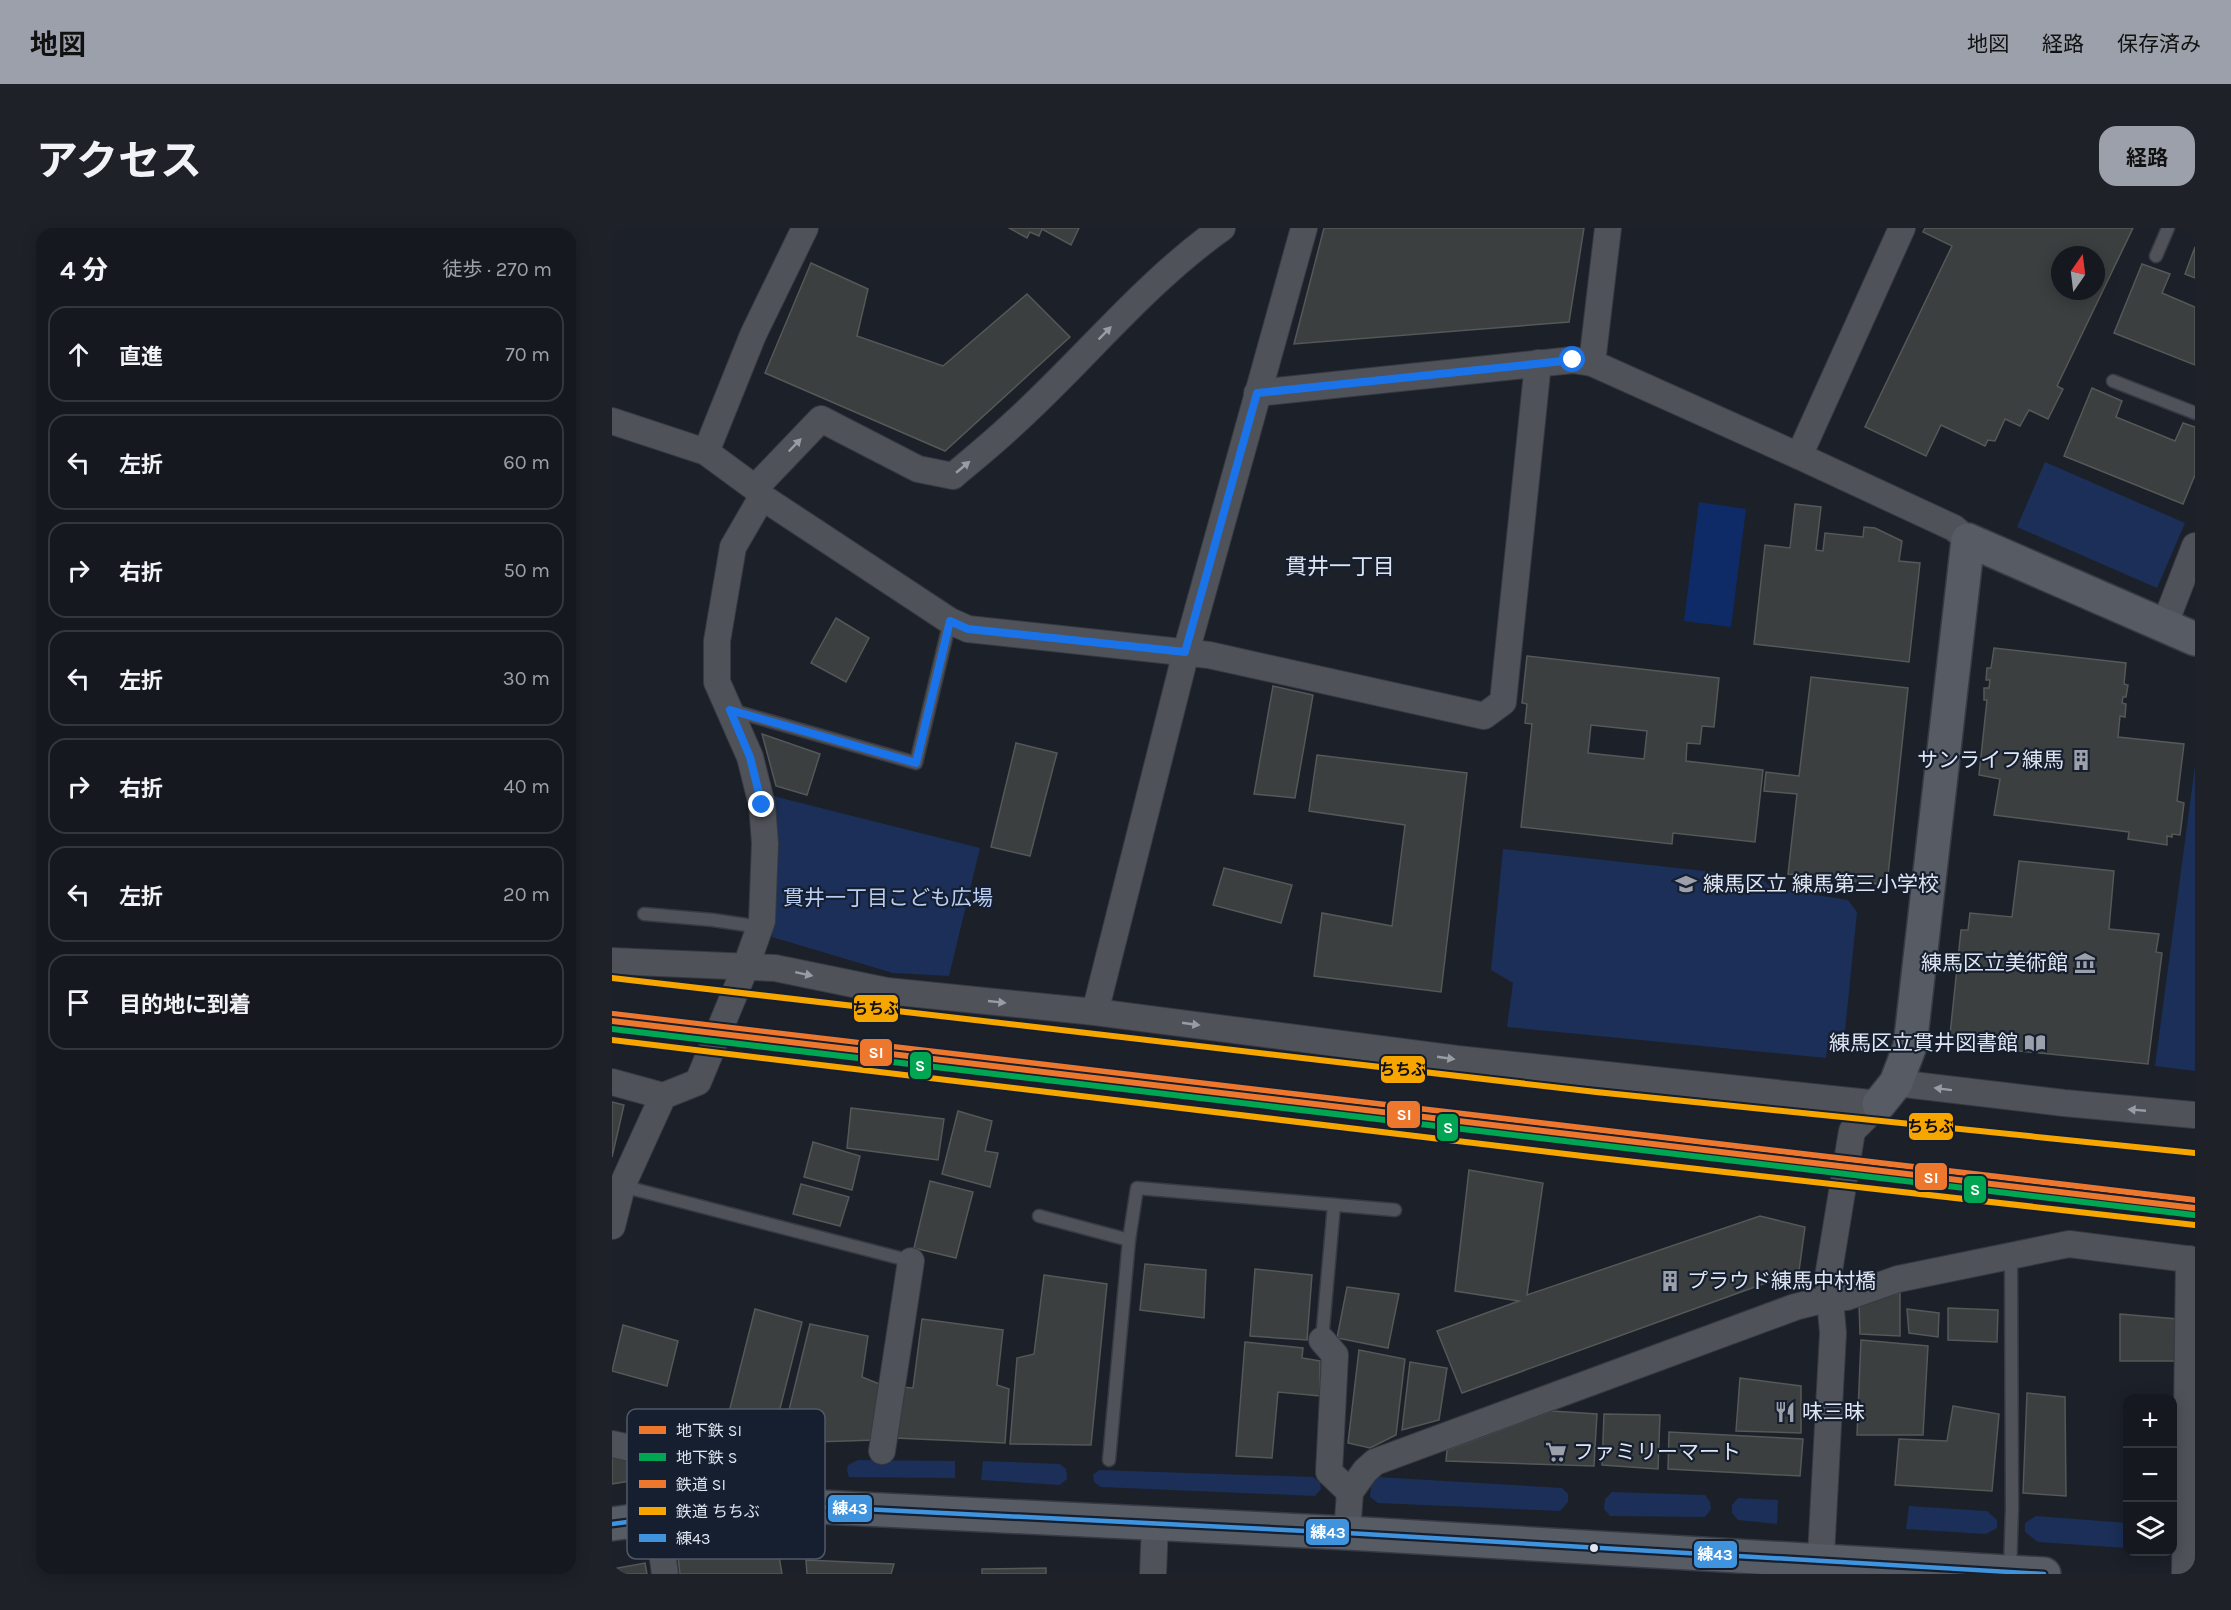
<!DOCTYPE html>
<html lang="ja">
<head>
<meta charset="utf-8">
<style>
  :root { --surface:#15181f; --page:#1e2128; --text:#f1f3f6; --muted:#9da0a4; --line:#34373d; --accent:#9ba0ab }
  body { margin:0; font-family:Karla,"Noto Sans JP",sans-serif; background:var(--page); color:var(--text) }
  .controls { position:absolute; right:18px; bottom:18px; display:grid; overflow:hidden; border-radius:12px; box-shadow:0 3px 15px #0003 }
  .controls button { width:54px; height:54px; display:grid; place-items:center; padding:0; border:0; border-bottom:2px solid var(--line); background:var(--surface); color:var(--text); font:30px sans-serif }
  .compass { position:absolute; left:1439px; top:18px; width:54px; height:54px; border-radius:50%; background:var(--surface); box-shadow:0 3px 15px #0003; rotate:14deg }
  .stop { position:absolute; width:18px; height:18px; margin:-14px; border:4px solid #1a73e8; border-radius:50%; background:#fff }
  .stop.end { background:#1a73e8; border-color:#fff; box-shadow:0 2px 6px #0008 }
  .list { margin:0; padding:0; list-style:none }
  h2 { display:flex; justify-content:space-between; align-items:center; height:78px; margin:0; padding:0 24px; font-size:26px }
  h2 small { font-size:20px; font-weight:400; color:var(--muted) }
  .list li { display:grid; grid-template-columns:39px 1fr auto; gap:18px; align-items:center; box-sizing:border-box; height:96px; margin:0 12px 12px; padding:0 12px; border:2px solid var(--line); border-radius:18px }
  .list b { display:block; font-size:22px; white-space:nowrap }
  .list em { font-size:20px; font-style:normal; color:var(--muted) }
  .icon { flex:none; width:33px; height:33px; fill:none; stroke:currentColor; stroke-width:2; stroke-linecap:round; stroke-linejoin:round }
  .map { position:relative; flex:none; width:1583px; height:1346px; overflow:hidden; border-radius:18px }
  header { display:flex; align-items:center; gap:36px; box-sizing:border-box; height:84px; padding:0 30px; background:var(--accent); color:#111 }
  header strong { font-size:28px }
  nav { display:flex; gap:33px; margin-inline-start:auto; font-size:21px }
  .intro { display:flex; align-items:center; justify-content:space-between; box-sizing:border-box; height:144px; padding:0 36px }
  h1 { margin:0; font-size:42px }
  .button { padding:15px 27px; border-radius:18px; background:var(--accent); color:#111; font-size:21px; font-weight:700 }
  main { display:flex; gap:36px; padding:0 36px }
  aside { flex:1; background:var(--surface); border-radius:18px; box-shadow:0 3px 15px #0003 }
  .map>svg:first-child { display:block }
  .green { fill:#1b2f58 }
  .water { fill:#0e2a67 }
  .building { fill:#3b3f3f; stroke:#545857; stroke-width:1.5; fill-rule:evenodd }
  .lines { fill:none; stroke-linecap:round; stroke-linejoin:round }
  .lane-casing { stroke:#373a42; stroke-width:15 }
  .street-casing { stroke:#373a42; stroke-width:28 }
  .secondary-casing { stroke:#373a42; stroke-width:36 }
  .lane { stroke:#4f5259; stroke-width:12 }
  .street { stroke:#4f5259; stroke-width:26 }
  .secondary { stroke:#565b64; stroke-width:33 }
  .bus-1-casing { stroke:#161f2f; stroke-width:9 }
  .bus-1 { stroke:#4094de; stroke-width:4.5 }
  .rail-1-casing { stroke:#161f2f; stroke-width:10 }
  .rail-2-casing { stroke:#161f2f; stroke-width:10 }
  .rail-1 { stroke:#ed772d; stroke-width:6 }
  .rail-2 { stroke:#f7a600; stroke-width:6 }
  .metro-1-casing { stroke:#161f2f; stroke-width:10 }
  .metro-2-casing { stroke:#161f2f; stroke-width:10 }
  .metro-1 { stroke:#ed772d; stroke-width:6 }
  .metro-2 { stroke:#00a651; stroke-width:6 }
  .oneway { fill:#979ca5 }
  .route { stroke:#1a73e8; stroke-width:8 }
  .bus-dot { fill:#dfe5f1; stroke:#161f2f; stroke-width:2 }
  .labels { text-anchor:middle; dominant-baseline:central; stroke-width:4.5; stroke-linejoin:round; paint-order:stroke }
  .poi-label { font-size:21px; fill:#dfe5f1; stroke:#161f2f; text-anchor:start }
  .park-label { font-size:21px; fill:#b9cef6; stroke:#161f2f }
  .neighbourhood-label { font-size:22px; fill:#dfe5f1; stroke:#161f2f }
  .key { fill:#161f2f; stroke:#525a69; stroke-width:1.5 }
  .key-label { font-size:16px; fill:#dfe5f1 }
  .line-badge { stroke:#161f2f; stroke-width:2 }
  .badge-label { font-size:16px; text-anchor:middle; font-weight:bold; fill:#fff }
  .pale-badge-label { font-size:16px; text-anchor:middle; font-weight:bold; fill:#111 }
</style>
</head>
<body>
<header>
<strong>地図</strong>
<nav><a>地図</a><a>経路</a><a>保存済み</a></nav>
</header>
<div class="intro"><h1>アクセス</h1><a class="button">経路</a></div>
<main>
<aside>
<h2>4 分<small>徒歩 · 270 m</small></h2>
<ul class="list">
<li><svg class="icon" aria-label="ahead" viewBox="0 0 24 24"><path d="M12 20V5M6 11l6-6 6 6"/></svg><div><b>直進</b></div><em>70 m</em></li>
<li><svg class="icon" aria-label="left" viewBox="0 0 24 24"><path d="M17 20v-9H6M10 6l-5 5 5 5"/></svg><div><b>左折</b></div><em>60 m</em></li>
<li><svg class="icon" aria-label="right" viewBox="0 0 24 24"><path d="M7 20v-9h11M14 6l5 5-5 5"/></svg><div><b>右折</b></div><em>50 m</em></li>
<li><svg class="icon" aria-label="left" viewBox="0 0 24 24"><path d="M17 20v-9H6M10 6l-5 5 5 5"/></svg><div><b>左折</b></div><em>30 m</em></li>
<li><svg class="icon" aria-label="right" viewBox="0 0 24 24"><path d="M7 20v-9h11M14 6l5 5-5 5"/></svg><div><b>右折</b></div><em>40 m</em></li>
<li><svg class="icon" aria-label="left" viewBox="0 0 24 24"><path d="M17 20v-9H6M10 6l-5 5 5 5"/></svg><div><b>左折</b></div><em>20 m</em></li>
<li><svg class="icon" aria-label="arrive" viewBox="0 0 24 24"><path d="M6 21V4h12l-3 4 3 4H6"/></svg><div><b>目的地に到着</b></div></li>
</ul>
</aside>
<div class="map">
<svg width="1583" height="1346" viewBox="0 0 1583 1346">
  <rect width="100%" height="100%" fill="#1c2029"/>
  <g class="green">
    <path d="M1433 234 1573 295 1545 360 1405 299Z"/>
    <path d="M1583 538V843L1543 838Z"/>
    <path d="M161 568 368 620 337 748 281 745 160 709 167 615Z"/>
    <path d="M891 621 1147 649 1160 660 1236 672 1245 684 1233 803 1217 804 1214 830 895 799 901 755 879 742Z"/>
    <path d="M246 1232 343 1233V1250L237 1249 235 1242 236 1237Z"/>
    <path d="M371 1233 448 1236 454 1241 455 1251 448 1257 369 1252Z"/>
    <path d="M487 1242 701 1249 708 1254 709 1261 703 1268 489 1259 482 1254 481 1247Z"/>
    <path d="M766 1249 950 1260 956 1266V1274L948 1283 766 1275 758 1269 759 1258Z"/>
    <path d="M1000 1264 1093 1267 1098 1274 1099 1281 1093 1289 998 1288 992 1281 993 1271Z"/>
    <path d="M1126 1270 1166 1272 1165 1296 1126 1292 1120 1285V1277Z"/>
    <path d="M1297 1278 1375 1283 1385 1292V1300L1374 1306 1294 1301Z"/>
    <path d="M1424 1288 1515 1295V1320L1426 1314 1413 1304V1295Z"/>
  </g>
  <path class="water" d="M1087 274 1134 281 1119 399 1072 393Z"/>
  <g class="building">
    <path d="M397 0H467L459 17 430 1 427 8 418 4 415 10Z"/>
    <path d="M712 0H972L957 94 682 116Z"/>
    <path d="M1313 0H1521L1445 158 1451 161 1436 191 1417 182 1408 198 1393 191 1383 213 1376 212 1373 218 1329 197 1314 228 1253 199 1340 18 1311 4ZM1448 27H1484V63H1448Z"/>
    <path d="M1583 19V50L1573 46Z"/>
    <path d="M199 35 256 61 245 108 331 138 415 66 458 109 333 223 153 145Z"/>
    <path d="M1530 36 1558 46 1550 65 1583 79V137L1502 105Z"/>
    <path d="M1480 160 1510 173 1504 189 1563 213 1571 195 1583 199V247L1571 276 1452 228Z"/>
    <path d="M1183 276 1209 279 1204 322 1211 323 1213 305 1251 309 1252 299 1263 300 1290 313 1287 333 1308 335 1297 434 1142 416 1153 317 1178 320Z"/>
    <path d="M224 390 257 410 234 454 199 435Z"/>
    <path d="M1382 420 1514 435 1512 456 1516 457 1514 469H1511L1510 475 1514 476 1513 489 1508 488 1506 509 1572 516 1565 573 1572 575 1568 607 1560 606V609L1555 608V617L1516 611 1517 604 1382 587 1388 551 1367 547 1375 472H1372V460H1377L1378 452H1374L1375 440H1379Z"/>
    <path d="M915 428 1107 450 1102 499 1090 498 1088 516 1075 515 1074 533 1151 542 1143 614 1061 605 1060 616 909 599 920 496 913 495 915 476 910 475ZM979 497 1035 503 1032 531 976 525Z"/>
    <path d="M1199 449 1296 460 1275 657 1176 646 1185 566 1152 563 1154 544 1187 548Z"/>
    <path d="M661 458 701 467 683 570 642 566Z"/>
    <path d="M150 506 208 526 195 567 164 558Z"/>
    <path d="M404 515 445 525 418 628 379 619Z"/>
    <path d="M705 527 855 545 829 764 702 748 710 685 780 698 793 597 697 583Z"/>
    <path d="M1407 633 1502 643 1497 701 1547 706 1544 724 1550 725 1536 836 1337 816 1349 702H1356L1358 685 1400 689Z"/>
    <path d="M612 640 680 657 669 695 601 677Z"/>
    <path d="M0 874 12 877 0 929Z"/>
    <path d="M239 880 332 891 326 932 235 920Z"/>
    <path d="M346 883 380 893 373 923 386 925 378 959 330 946Z"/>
    <path d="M201 914 248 928 240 962 192 949Z"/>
    <path d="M857 942 931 955 915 1067 1148 988 1193 999 1187 1043 850 1165 825 1103 907 1073 843 1063Z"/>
    <path d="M318 953 361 964 344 1030 302 1020Z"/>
    <path d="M189 956 237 969 228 998 181 986Z"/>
    <path d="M533 1036 594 1042 592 1090 528 1082Z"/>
    <path d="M643 1041 700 1047 695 1112 638 1108Z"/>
    <path d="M432 1047 495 1056 479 1217 398 1216 405 1130 422 1126Z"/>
    <path d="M735 1059 787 1066 776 1120 725 1110Z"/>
    <path d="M1288 1065V1108L1248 1106 1247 1075Z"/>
    <path d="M1336 1080 1386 1082 1385 1114 1336 1112Z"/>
    <path d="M143 1081 190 1094 159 1216 112 1204Z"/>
    <path d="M1295 1081 1327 1085 1326 1109 1297 1105Z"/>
    <path d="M1508 1086 1566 1091 1565 1133H1508Z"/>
    <path d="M310 1091 391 1102 385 1157 397 1161 393 1215 283 1210 289 1159 301 1160Z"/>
    <path d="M198 1096 256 1108 250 1149 270 1157 265 1212 169 1215Z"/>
    <path d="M11 1097 66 1113 55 1158 0 1143Z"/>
    <path d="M1249 1112 1316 1118 1311 1207H1245Z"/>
    <path d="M633 1114 691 1120 690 1130 708 1133V1168L666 1164 660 1230 624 1228Z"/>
    <path d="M747 1122 793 1131 784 1207 758 1220 736 1215Z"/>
    <path d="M798 1134 835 1140 827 1192 790 1202Z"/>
    <path d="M1128 1150 1189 1158V1205L1124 1203Z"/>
    <path d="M1415 1165 1453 1169 1454 1268 1411 1265Z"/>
    <path d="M1341 1178 1387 1186 1380 1263 1283 1257 1287 1211 1335 1213Z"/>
    <path d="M940 1183 985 1186 982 1238 834 1233 835 1222Z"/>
    <path d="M992 1186 1048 1187 1046 1241 990 1237Z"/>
    <path d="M1057 1204 1191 1211 1188 1248 1056 1241Z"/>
    <path d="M0 1229 54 1240 56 1244 54 1247 0 1256Z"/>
    <path d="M167 1328 170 1346H68L66 1329Z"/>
    <path d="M194 1332 282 1336 279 1346H195Z"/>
    <path d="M33 1335 35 1346H0V1341Z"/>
    <path d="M434 1340V1346H370V1341Z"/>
  </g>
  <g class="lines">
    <defs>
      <g id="lane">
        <path d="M1544 28 1556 0"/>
        <path d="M1501 153 1583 185"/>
        <path d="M119 482 304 535 338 393"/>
        <path d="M32 686 101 692 148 699"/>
        <path d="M10 958 299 1033"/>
        <path d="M427 988 517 1012"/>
        <path d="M710 1112 722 977"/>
        <path d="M497 1232 517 1012 525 960 783 982"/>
        <path d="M1398 1343 1400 1280 1399 1027"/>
      </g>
      <g id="street">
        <path d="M980 135 996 0"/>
        <path d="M645 165 961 132 980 135 1187 228 1342 300 1356 312"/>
        <path d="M0 193 94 224 143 260 150 269 338 393 356 401 597 427 872 488 891 474 926 135"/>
        <path d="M94 224 141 107 193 0"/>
        <path d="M1187 228 1290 0"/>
        <path d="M143 260 209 191 306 241 341 248C361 231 381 215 400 197 471 133 531 56 610 0"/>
        <path d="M1552 398 1583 318"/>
        <path d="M0 733 163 740 275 763 483 784 845 831 1267 876"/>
        <path d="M483 784 574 424 692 0"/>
        <path d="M0 854 51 868"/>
        <path d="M1284 855 1452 875 1583 887"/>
        <path d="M0 998 10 958 51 868 86 854 134 738 150 693 153 615 150 577 138 529 105 454V413L121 319 150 269"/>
        <path d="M710 1112 723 1127 717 1244 738 1264"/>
        <path d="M0 1216 111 1240 150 1276"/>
        <path d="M270 1223 299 1033"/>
        <path d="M45 1289 53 1346"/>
        <path d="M735 1305 738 1264 753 1243 763 1234 1183 1079 1219 1070 1235 1069 1286 1051 1457 1016 1583 1032"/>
        <path d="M541 1346 543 1296"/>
        <path d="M1208 1346 1221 1105 1216 1049 1240 903 1267 876"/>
        <path d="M1573 1346 1577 1031"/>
      </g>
      <g id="secondary">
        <path d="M1267 876 1284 855 1298 818 1356 312 1583 411"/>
        <path d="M0 1296 150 1276 735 1305 1432 1346"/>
      </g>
    </defs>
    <use href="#lane" class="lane-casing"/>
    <use href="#street" class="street-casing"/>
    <use href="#secondary" class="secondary-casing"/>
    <use href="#lane" class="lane"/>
    <use href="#street" class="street"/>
    <use href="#secondary" class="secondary"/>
    <defs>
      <path id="bus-1" d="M0 1296 150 1276 735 1305 1432 1346"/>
    </defs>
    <use href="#bus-1" class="bus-1-casing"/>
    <use href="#bus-1" class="bus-1"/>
    <defs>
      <path id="rail-1" d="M1 786 1583 972"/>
      <g id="rail-2">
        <path d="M0 750 984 864 1583 925"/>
        <path d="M0 812 979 929 1583 997"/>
      </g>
    </defs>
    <use href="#rail-1" class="rail-1-casing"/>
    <use href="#rail-2" class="rail-2-casing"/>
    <use href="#rail-1" class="rail-1"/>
    <use href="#rail-2" class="rail-2"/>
    <defs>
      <path id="metro-1" d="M0 793 1583 980"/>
      <path id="metro-2" d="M0 801 1582 987"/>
    </defs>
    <use href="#metro-1" class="metro-1-casing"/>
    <use href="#metro-2" class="metro-2-casing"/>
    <use href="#metro-1" class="metro-1"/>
    <use href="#metro-2" class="metro-2"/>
  </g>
  <defs><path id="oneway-solid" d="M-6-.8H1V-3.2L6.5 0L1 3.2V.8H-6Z" transform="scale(1.5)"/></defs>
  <g class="oneway">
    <use href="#oneway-solid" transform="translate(493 105) rotate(-45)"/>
    <use href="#oneway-solid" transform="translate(183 217) rotate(-46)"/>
    <use href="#oneway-solid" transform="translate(351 239) rotate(-40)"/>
    <use href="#oneway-solid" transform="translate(192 746) rotate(12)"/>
    <use href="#oneway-solid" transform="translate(385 774) rotate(6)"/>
    <use href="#oneway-solid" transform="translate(579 796) rotate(8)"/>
    <use href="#oneway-solid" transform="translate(834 830) rotate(8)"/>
    <use href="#oneway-solid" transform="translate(1331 861) rotate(-173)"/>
    <use href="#oneway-solid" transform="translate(1525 882) rotate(-175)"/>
  </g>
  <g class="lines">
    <path class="route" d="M150 577 138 529 118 482 304 535 338 393 356 401 573 424 645 165 961 132"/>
  </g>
  <defs>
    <symbol id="building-bare" viewBox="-9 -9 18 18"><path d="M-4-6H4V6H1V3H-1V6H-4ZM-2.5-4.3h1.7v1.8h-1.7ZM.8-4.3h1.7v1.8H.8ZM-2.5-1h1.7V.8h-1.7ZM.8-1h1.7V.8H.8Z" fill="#9ba0ab" stroke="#161f2f" stroke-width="2.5" paint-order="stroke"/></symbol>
    <symbol id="school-bare" viewBox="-9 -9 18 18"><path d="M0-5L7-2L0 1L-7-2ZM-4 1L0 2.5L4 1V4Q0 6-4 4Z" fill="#9ba0ab" stroke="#161f2f" stroke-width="2.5" paint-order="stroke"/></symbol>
    <symbol id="museum-bare" viewBox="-9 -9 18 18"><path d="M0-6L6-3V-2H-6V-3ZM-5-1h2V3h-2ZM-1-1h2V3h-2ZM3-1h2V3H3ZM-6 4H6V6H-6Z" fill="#9ba0ab" stroke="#161f2f" stroke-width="2.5" paint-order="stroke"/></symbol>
    <symbol id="library-bare" viewBox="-9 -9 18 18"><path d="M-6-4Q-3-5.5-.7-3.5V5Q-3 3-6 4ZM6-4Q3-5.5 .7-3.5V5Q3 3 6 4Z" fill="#9ba0ab" stroke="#161f2f" stroke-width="2.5" paint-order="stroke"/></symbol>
    <symbol id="restaurant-bare" viewBox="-9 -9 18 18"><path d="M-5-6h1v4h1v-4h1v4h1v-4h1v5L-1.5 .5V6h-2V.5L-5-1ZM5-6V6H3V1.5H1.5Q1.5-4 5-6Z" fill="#9ba0ab" stroke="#161f2f" stroke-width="2.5" paint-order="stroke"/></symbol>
    <symbol id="supermarket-bare" viewBox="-9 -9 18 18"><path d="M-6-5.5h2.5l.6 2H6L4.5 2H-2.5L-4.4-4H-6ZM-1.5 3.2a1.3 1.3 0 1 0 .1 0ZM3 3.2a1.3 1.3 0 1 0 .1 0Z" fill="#9ba0ab" stroke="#161f2f" stroke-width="2.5" paint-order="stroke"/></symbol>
  </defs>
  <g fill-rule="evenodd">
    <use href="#building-bare" x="1454" y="517" width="30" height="30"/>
    <use href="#school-bare" x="1059" y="641" width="30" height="30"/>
    <use href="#museum-bare" x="1458" y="720" width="30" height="30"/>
    <use href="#library-bare" x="1408" y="800" width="30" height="30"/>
    <use href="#building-bare" x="1043" y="1038" width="30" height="30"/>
    <use href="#restaurant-bare" x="1158" y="1169" width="30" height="30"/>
    <use href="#supermarket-bare" x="929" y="1209" width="30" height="30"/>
  </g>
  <circle class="bus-dot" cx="982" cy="1320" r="5"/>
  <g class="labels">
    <g class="poi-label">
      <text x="1452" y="532" text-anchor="end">サンライフ練馬</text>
      <text x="1091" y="656">練馬区立 練馬第三小学校</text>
      <text x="1456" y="735" text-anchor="end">練馬区立美術館</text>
      <text x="1406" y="815" text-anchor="end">練馬区立貫井図書館</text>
      <text x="1075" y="1053">プラウド練馬中村橋</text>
      <text x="1190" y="1184">味三昧</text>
      <text x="961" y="1224">ファミリーマート</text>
    </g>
    <g class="park-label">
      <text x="276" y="670">貫井一丁目こども広場</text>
    </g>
    <g class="neighbourhood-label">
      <text x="728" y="339">貫井一丁目</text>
    </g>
  </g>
  <rect x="15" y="1181" width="198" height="150" rx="9" class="key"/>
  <rect x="27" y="1198" width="27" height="8" fill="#ed772d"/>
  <rect x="27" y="1225" width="27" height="8" fill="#00a651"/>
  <rect x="27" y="1252" width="27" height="8" fill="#ed772d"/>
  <rect x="27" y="1279" width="27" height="8" fill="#f7a600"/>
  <rect x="27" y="1306" width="27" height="8" fill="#4094de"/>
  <g class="key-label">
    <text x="64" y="1208">地下鉄 SI</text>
    <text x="64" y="1235">地下鉄 S</text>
    <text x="64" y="1262">鉄道 SI</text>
    <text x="64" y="1289">鉄道 ちちぶ</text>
    <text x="64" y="1316">練43</text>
  </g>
  <g class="line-badge">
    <rect x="241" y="766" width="46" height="29" rx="6" fill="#f7a600"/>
    <rect x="247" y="810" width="34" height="29" rx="6" fill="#ed772d"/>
    <rect x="297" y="823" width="23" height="29" rx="6" fill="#00a651"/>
    <rect x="768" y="827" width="46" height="29" rx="6" fill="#f7a600"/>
    <rect x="774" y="872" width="35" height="29" rx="6" fill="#ed772d"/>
    <rect x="1296" y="884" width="46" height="29" rx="6" fill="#f7a600"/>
    <rect x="824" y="885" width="23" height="29" rx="6" fill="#00a651"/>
    <rect x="1302" y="934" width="34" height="29" rx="6" fill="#ed772d"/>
    <rect x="1351" y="947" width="24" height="29" rx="6" fill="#00a651"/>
    <rect x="215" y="1266" width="46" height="29" rx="6" fill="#4094de"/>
    <rect x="693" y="1290" width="45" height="28" rx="6" fill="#4094de"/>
    <rect x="1081" y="1312" width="45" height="29" rx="6" fill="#4094de"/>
  </g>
  <g class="badge-label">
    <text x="264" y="830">SI</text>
    <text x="308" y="843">S</text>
    <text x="792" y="892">SI</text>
    <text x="836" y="905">S</text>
    <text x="1319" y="955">SI</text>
    <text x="1363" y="967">S</text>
    <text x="238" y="1286">練43</text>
    <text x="716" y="1310">練43</text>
    <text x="1103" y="1332">練43</text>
  </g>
  <g class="pale-badge-label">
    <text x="264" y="786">ちちぶ</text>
    <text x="791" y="847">ちちぶ</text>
    <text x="1319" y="904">ちちぶ</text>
  </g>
</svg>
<div class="controls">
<button>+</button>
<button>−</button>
<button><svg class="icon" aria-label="layers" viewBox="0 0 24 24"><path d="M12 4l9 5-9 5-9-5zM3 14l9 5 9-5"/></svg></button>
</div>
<svg class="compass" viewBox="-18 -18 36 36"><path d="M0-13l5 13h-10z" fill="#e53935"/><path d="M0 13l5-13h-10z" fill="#9da0a4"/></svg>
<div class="stop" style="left:961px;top:132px"></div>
<div class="stop end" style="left:150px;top:577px"></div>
</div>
</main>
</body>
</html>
